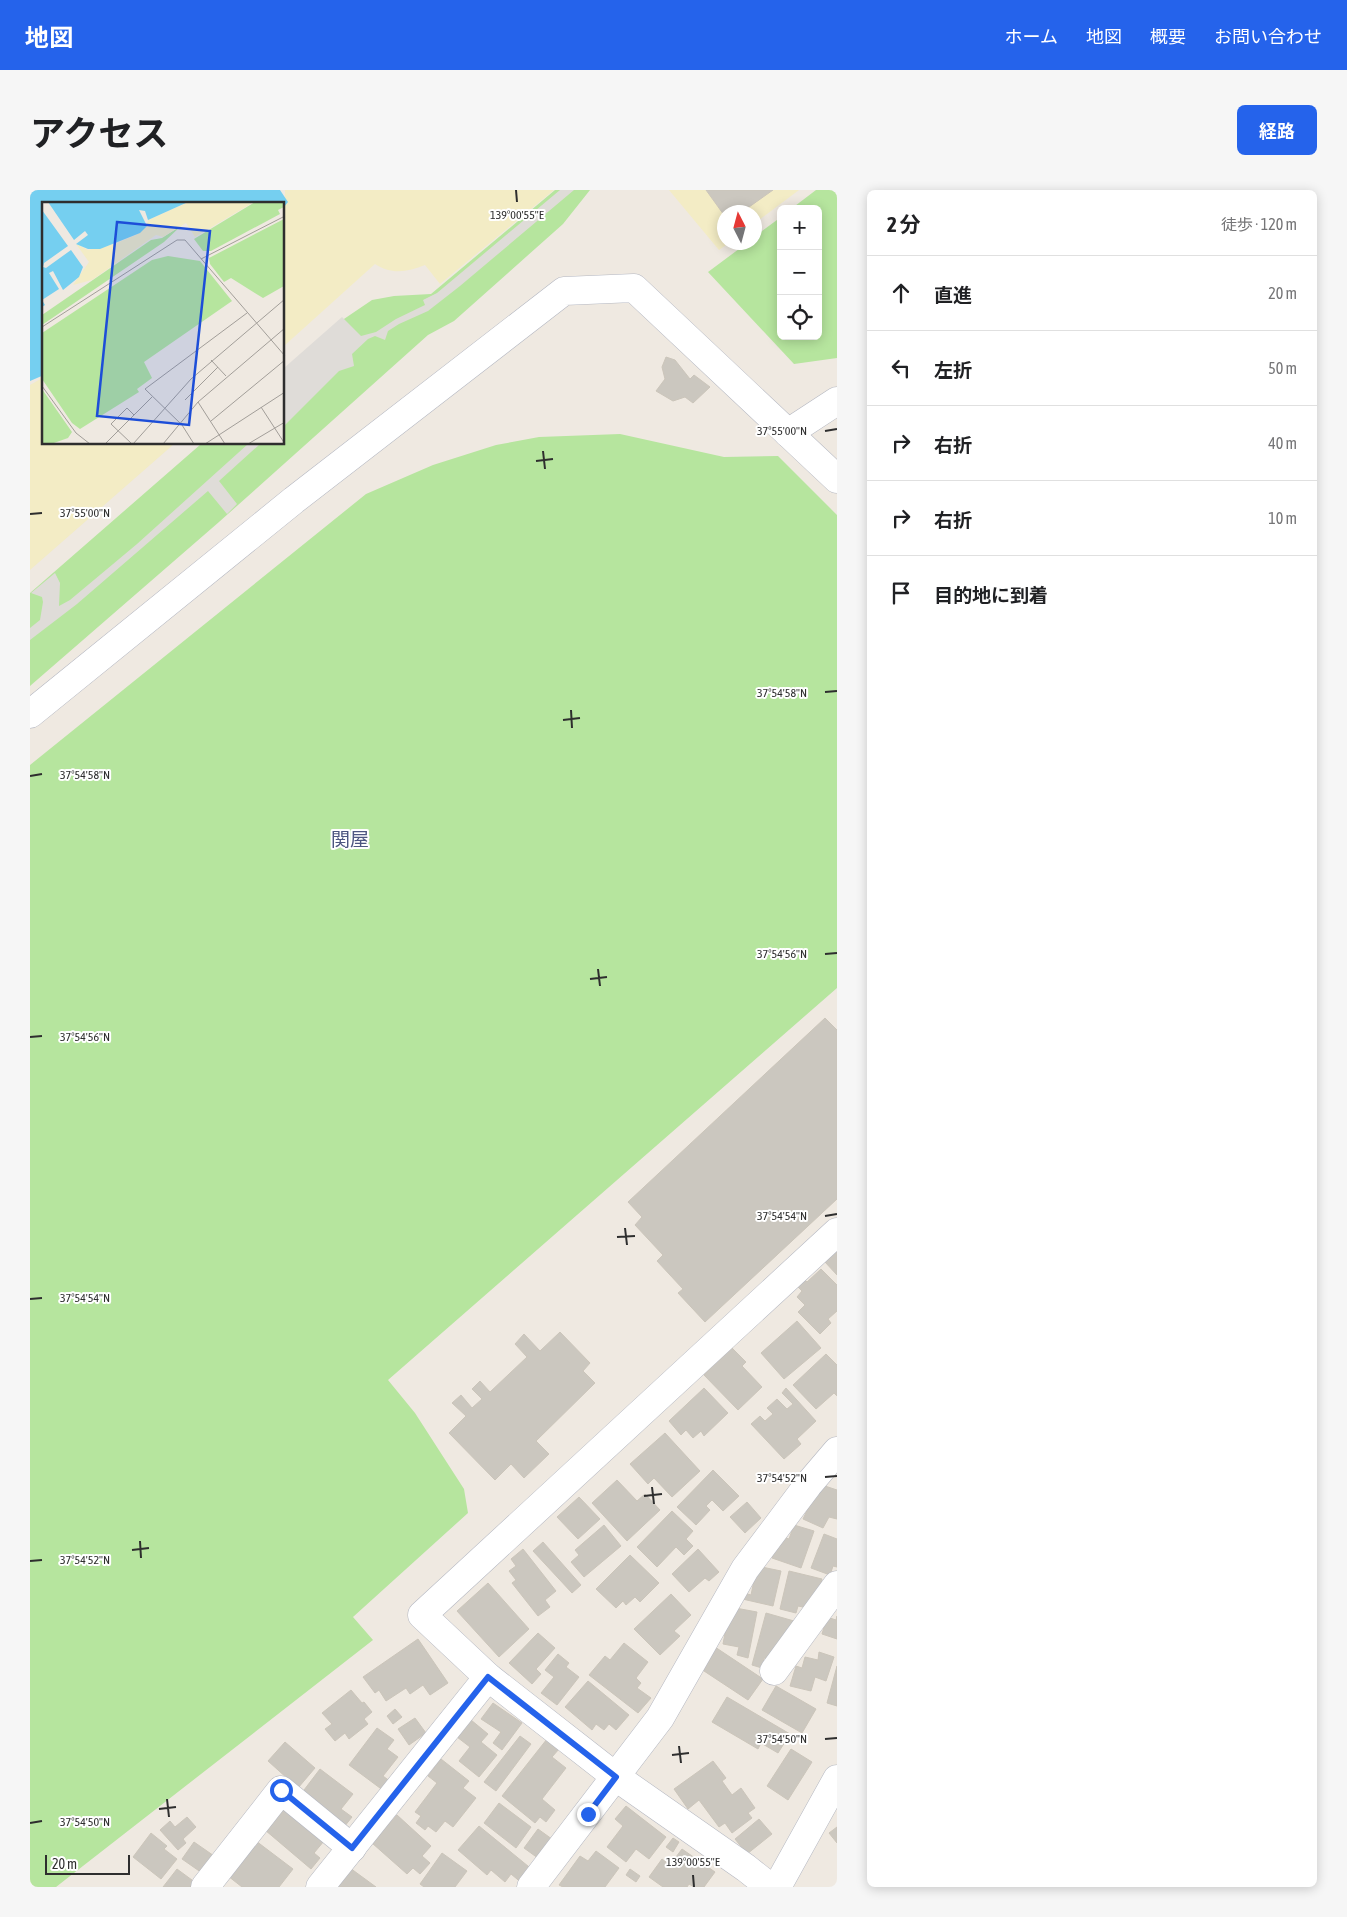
<!DOCTYPE html>
<html lang="ja">
<head>
<meta charset="utf-8">
<style>
  :root { --surface:#fff; --page:#f6f6f6; --text:#202124; --muted:#757577; --line:#e0e0e0; --accent:#2563eb }
  body { margin:0; font-family:"Asap Condensed","Noto Sans JP",sans-serif; background:var(--page); color:var(--text) }
  .controls { position:absolute; right:15px; top:15px; display:grid; overflow:hidden; border-radius:8px; box-shadow:0 2px 12px #0003 }
  .controls button { width:45px; height:45px; display:grid; place-items:center; padding:0; border:0; border-bottom:1px solid var(--line); background:var(--surface); color:var(--text); font:25px sans-serif }
  .compass { position:absolute; left:687px; top:15px; width:45px; height:45px; border-radius:50%; background:var(--surface); box-shadow:0 2px 12px #0003; rotate:354deg }
  .scale { position:absolute; left:15px; bottom:12px; width:85px; box-sizing:border-box; padding-left:5px; border:2px solid #2e2e2e; border-top:0; font-size:14px; line-height:18px; white-space:nowrap; color:#2e2e2e; -webkit-text-stroke:4px #fff; paint-order:stroke }
  .stop { position:absolute; width:15px; height:15px; margin:-11px; border:4px solid #2563eb; border-radius:50%; background:#fff }
  .stop.end { background:#2563eb; border-color:#fff; box-shadow:0 1px 5px #0008 }
  .list { margin:0; padding:0; list-style:none }
  h2 { display:flex; justify-content:space-between; align-items:center; height:65px; margin:0; padding:0 20px; font-size:21px }
  h2 small { font-size:16px; font-weight:400; color:var(--muted) }
  .list li { display:grid; grid-template-columns:32px 1fr auto; gap:15px; align-items:center; box-sizing:border-box; height:75px; padding:0 20px; border-top:1px solid var(--line) }
  .list b { display:block; font-size:19px; white-space:nowrap }
  .list em { font-size:16px; font-style:normal; color:var(--muted) }
  .icon { flex:none; width:28px; height:28px; fill:none; stroke:currentColor; stroke-width:2; stroke-linecap:round; stroke-linejoin:round }
  .map { position:relative; flex:none; width:807px; height:1697px; overflow:hidden; border-radius:8px }
  header { display:flex; align-items:center; gap:30px; box-sizing:border-box; height:70px; padding:0 25px; background:var(--accent); color:#fff }
  header strong { font-size:24px }
  nav { display:flex; gap:28px; margin-inline-start:auto; font-size:18px }
  .intro { display:flex; align-items:center; justify-content:space-between; box-sizing:border-box; height:120px; padding:0 30px }
  h1 { margin:0; font-size:35px }
  .button { padding:12px 22px; border-radius:8px; background:var(--accent); color:#fff; font-size:18px; font-weight:700 }
  main { display:flex; gap:30px; padding:0 30px }
  aside { flex:1; background:var(--surface); border-radius:8px; box-shadow:0 2px 12px #0003 }
  .map>svg:first-child { display:block }
  .green { fill:#b6e59e }
  .sand { fill:#f3ecc5 }
  .plaza { fill:#dfdcd8 }
  .water { fill:#75cff0 }
  .building { fill:#cbc7bf; stroke:#cbc5ba }
  .lines { fill:none; stroke-linecap:round; stroke-linejoin:round }
  .minor-casing { stroke:#b4b7c1; stroke-width:29 }
  .minor { stroke:#fff; stroke-width:28 }
  .route { stroke:#2563eb; stroke-width:6 }
  .ticks { fill:none; stroke:#2e2e2e; stroke-width:2 }
  .labels { text-anchor:middle; dominant-baseline:central; stroke-width:4; stroke-linejoin:round; paint-order:stroke }
  .neighbourhood-label { font-size:19px; fill:#4d5680; stroke:#fff }
  .inset-road { fill:none; stroke:#a29e99; stroke-width:1 }
  .view { fill:#1d4ed8; fill-opacity:0.15; stroke:#1d4ed8; stroke-width:2.5 }
  .inset-edge { fill:none; stroke:#2e2e2e; stroke-width:2.5 }
  .ticks-label { font-size:12px; text-anchor:middle; fill:#2e2e2e; stroke:#fff; stroke-width:4; stroke-linejoin:round; paint-order:stroke }
</style>
</head>
<body>
<header>
<strong>地図</strong>
<nav><a>ホーム</a><a>地図</a><a>概要</a><a>お問い合わせ</a></nav>
</header>
<div class="intro"><h1>アクセス</h1><a class="button">経路</a></div>
<main>
<div class="map">
<svg width="807" height="1697" viewBox="0 0 807 1697">
  <rect width="100%" height="100%" fill="#efe9e1"/>
  <g class="green">
    <path d="M525 0H560L533 34 424 131 398 145 189 332 0 496V403L171 254H254V181L311 131 342 110 364 106 401 104Z"/>
    <path d="M786 0H807V168L764 174 678 82 717 53 724 52 725 46 751 27V146H788V19H761Z"/>
    <path d="M590 244 694 267 748 266 807 325V798L358 1190 385 1223 434 1299 438 1323 323 1427 343 1450 26 1697H0V575L336 304 403 275 466 255 509 247Z"/>
  </g>
  <g class="sand">
    <path d="M255 0H524L410 94 395 75C378 82 361 85 345 74L254 156Z"/>
    <path d="M639 0H769L725 33 724 22H694V52L699 53 689 60Z"/>
    <path d="M14 187V254H144L0 380V195Z"/>
  </g>
  <g class="plaza">
    <path d="M530 0H544L430 96 398 121 369 134 358 141 355 150 345 146 338 149 322 164 324 176 309 181 254 236V178L312 127 331 146 346 142 366 129 395 115 393 110 407 103Z"/>
    <path d="M218 254H230L189 291 207 314 197 324 178 301 47 414 0 450V438L10 430 13 412 12 407 1 403 25 383 30 393 29 416 40 410 107 354Z"/>
  </g>
  <path class="water" d="M0 0H250L258 12 254 17V14H14V185L0 191Z"/>
  <g class="building">
    <path d="M676 0H743L712 22H694V25Z"/>
    <path d="M636 167 645 170 660 189 664 185 680 197 663 213 655 207 643 211 626 201 635 189 632 177Z"/>
    <path d="M795 828 807 840V1009L675 1132 648 1103 653 1099 627 1071 633 1065 605 1035 612 1027 598 1012Z"/>
    <path d="M807 1061V1085L795 1072Z"/>
    <path d="M791 1079 807 1095V1121L798 1129 801 1133 790 1144 768 1122 775 1115 767 1107 772 1101 766 1095 773 1088 777 1092Z"/>
    <path d="M767 1131 791 1158 754 1189 731 1163Z"/>
    <path d="M530 1142 560 1173 553 1181 565 1193 506 1251 519 1264 494 1288 481 1274 465 1290 419 1243 436 1226 422 1213 431 1205 442 1218 452 1209 442 1199 450 1191 460 1202 497 1167 485 1154 494 1144 510 1161Z"/>
    <path d="M702 1158 716 1172 712 1176 732 1197 708 1220 674 1185Z"/>
    <path d="M796 1164 807 1175V1206L804 1203 786 1219 763 1195Z"/>
    <path d="M674 1198 698 1223 674 1246 671 1241 663 1248 656 1240 651 1245 639 1231Z"/>
    <path d="M756 1198 786 1231 767 1249 771 1254 754 1269 721 1234 730 1226 735 1231 743 1224 737 1218 747 1209 757 1219 763 1214 752 1203Z"/>
    <path d="M635 1243 670 1281 642 1307 624 1288 618 1294 600 1274Z"/>
    <path d="M683 1280 709 1306 693 1321 682 1310 676 1316 680 1320 666 1335 647 1317Z"/>
    <path d="M587 1290 607 1311 615 1304 630 1320 597 1351 562 1313Z"/>
    <path d="M795 1296 807 1300V1329L799 1327 793 1338 773 1329 783 1308Z"/>
    <path d="M549 1307 570 1329 548 1349 527 1327Z"/>
    <path d="M717 1312 731 1328 715 1343 700 1327Z"/>
    <path d="M642 1321 663 1341 656 1349 663 1356 654 1365 646 1357 627 1377 607 1357Z"/>
    <path d="M574 1335 591 1356 554 1387 541 1372 549 1365 545 1360Z"/>
    <path d="M764 1335 784 1341 771 1378 742 1368 750 1346 759 1349Z"/>
    <path d="M794 1344 807 1349V1377L803 1376 800 1385 781 1378Z"/>
    <path d="M513 1352 551 1395 542 1403 503 1361Z"/>
    <path d="M493 1359 526 1401 515 1410 520 1417 508 1426 482 1393 486 1390 479 1381 486 1376 481 1369Z"/>
    <path d="M668 1359 689 1382 679 1391 675 1388 659 1402 642 1384Z"/>
    <path d="M600 1365 629 1393 610 1412 605 1407 596 1415 593 1411 586 1418 566 1399Z"/>
    <path d="M727 1376 751 1381 743 1416 708 1408 710 1402 721 1405Z"/>
    <path d="M759 1381 792 1389 788 1407 781 1405 778 1418 768 1416 766 1423 750 1419Z"/>
    <path d="M458 1393 499 1439 469 1467 427 1421Z"/>
    <path d="M641 1404 661 1425 644 1441 650 1446 630 1465 604 1439Z"/>
    <path d="M700 1417 727 1422 718 1468 707 1465 709 1457 693 1454Z"/>
    <path d="M736 1423 764 1431 740 1469 734 1468 732 1478 722 1475Z"/>
    <path d="M807 1426V1449L792 1444 797 1427 806 1430Z"/>
    <path d="M508 1443 525 1458 506 1479 511 1484 502 1494 479 1473Z"/>
    <path d="M388 1449 418 1493 400 1505 393 1495 380 1504 376 1498 356 1511 349 1500 345 1503 333 1487Z"/>
    <path d="M594 1453 618 1472 606 1488 611 1493 607 1498 621 1508 608 1523 559 1485 575 1466 580 1470Z"/>
    <path d="M685 1457 733 1489 718 1510 671 1479Z"/>
    <path d="M789 1462 804 1467 796 1491 785 1487 781 1501 760 1496 766 1476 772 1478 775 1467 788 1470Z"/>
    <path d="M528 1464 539 1473 536 1477 549 1487 527 1515 511 1503 524 1487 515 1480Z"/>
    <path d="M807 1476V1516L797 1513Z"/>
    <path d="M558 1491 599 1525 586 1540 579 1534 574 1540 566 1534 562 1540 535 1517Z"/>
    <path d="M746 1496 786 1519 772 1543 732 1520Z"/>
    <path d="M321 1500 332 1513 334 1512 342 1522 334 1529 338 1534 319 1549 315 1543 305 1551 295 1539 302 1534 292 1523Z"/>
    <path d="M697 1507 760 1544 748 1563 731 1553 728 1559 682 1532Z"/>
    <path d="M463 1513 492 1533 472 1560 463 1553 471 1542 451 1529Z"/>
    <path d="M365 1519 372 1527 363 1534 357 1526Z"/>
    <path d="M385 1528 396 1543 379 1555 368 1539Z"/>
    <path d="M441 1530 458 1544 451 1552 467 1565 449 1587 429 1571 440 1557 427 1547Z"/>
    <path d="M347 1538 364 1550 357 1559 368 1567 353 1586 361 1592 354 1601 319 1575Z"/>
    <path d="M490 1546 501 1554 466 1601 454 1592Z"/>
    <path d="M517 1549 529 1559 522 1567 536 1578 512 1609 525 1620 516 1632 510 1627 505 1633 472 1606Z"/>
    <path d="M255 1552 285 1578 268 1598 238 1571Z"/>
    <path d="M761 1559 782 1572 758 1610 737 1596Z"/>
    <path d="M411 1569 439 1591 433 1598 446 1608 423 1637 415 1631 406 1642 398 1636 395 1640 386 1633 391 1626 385 1622 407 1593 398 1586Z"/>
    <path d="M683 1571 696 1588 692 1591 702 1605 711 1598 725 1618 718 1623 722 1628 702 1643 695 1633 689 1637 669 1610 658 1619 644 1599Z"/>
    <path d="M290 1579 323 1604 311 1619 322 1627 314 1637 271 1604Z"/>
    <path d="M469 1613 501 1637 486 1658 454 1633Z"/>
    <path d="M596 1616 636 1647 619 1669 606 1659 596 1672 577 1657 593 1636 585 1629Z"/>
    <path d="M254 1618 294 1651 284 1663 290 1668 281 1679 235 1640Z"/>
    <path d="M367 1625 401 1656 392 1666 400 1673 390 1684 383 1678 377 1684 342 1653Z"/>
    <path d="M157 1627 166 1637 153 1649 156 1653 148 1660 130 1640 140 1631 145 1637Z"/>
    <path d="M729 1629 742 1644 717 1664 705 1649Z"/>
    <path d="M449 1636 504 1681 493 1694 481 1684 475 1692 461 1680 457 1685 428 1660Z"/>
    <path d="M807 1637V1653L799 1643Z"/>
    <path d="M508 1639 526 1652 512 1671 494 1658Z"/>
    <path d="M121 1643 137 1656 134 1659 147 1669 131 1689 103 1667Z"/>
    <path d="M643 1648 649 1652 643 1662 636 1657Z"/>
    <path d="M226 1651 263 1679 249 1697H212L198 1686Z"/>
    <path d="M164 1652 187 1668 175 1685 152 1669Z"/>
    <path d="M652 1659 685 1682 674 1697H664L659 1694 657 1697H633L619 1687 632 1669 640 1675Z"/>
    <path d="M566 1661 589 1678 575 1697H533L529 1695 550 1666 558 1671Z"/>
    <path d="M412 1663 437 1681 425 1697H394L390 1694Z"/>
    <path d="M320 1678 346 1697H306Z"/>
    <path d="M147 1679 166 1693 163 1697H133Z"/>
    <path d="M600 1679 610 1686 606 1692 596 1685Z"/>
  </g>
  <g class="lines">
    <defs>
      <g id="minor">
        <path d="M758 243 807 211"/>
        <path d="M0 524 264 310 534 101 604 98 807 289"/>
        <path d="M744 1481 807 1395"/>
        <path d="M175 1697 251 1600 322 1658"/>
        <path d="M290 1697 458 1487"/>
        <path d="M501 1697 630 1528 715 1379 778 1295 807 1261"/>
        <path d="M740 1697 716 1678 586 1587 458 1487 392 1425 807 1042"/>
        <path d="M747 1697 807 1589"/>
      </g>
    </defs>
    <use href="#minor" class="minor-casing"/>
    <use href="#minor" class="minor"/>
  </g>
  <g class="lines">
    <path class="route" d="M251 1600 322 1658 458 1487 586 1587 558 1624"/>
  </g>
  <path class="ticks" d="M486 0 487 12M795 241 807 239M513 261 515 279M506 271 523 269M0 324 12 323M795 502 807 501M541 520 542 538M533 530 550 528M0 586 12 584M795 764 807 763M568 779 570 796M560 789 577 787M0 847 12 846M795 1026 807 1024M595 1038 597 1055M587 1047 605 1046M0 1109 12 1108M795 1287 807 1286M622 1297 624 1314M614 1306 632 1304M110 1351 111 1368M102 1360 119 1358M0 1371 12 1370M795 1549 807 1548M649 1556 651 1573M642 1565 659 1563M137 1609 139 1627M129 1619 146 1617M0 1633 12 1631M663 1685 664 1697"/>
  <g class="labels">
    <g class="neighbourhood-label">
      <text x="320" y="649">関屋</text>
    </g>
  </g>
  <g transform="translate(12 12)">
    <rect width="242" height="242" fill="#efe9e1"/>
    <path d="M213 0H242V5L236 8 238 12 169 49H161L152 37ZM242 17V84L221 96 189 76 182 80 168 62 167 56ZM140 23 122 40 0 123V113L109 38 120 36ZM126 54 158 59 190 99 102 160 110 176 95 187 97 190 38 227 30 221 0 177V131L110 58ZM0 187 30 230 26 236 9 242H0Z" fill="#b6e59e"/>
    <path d="M147 0H212L153 35 144 21 121 35 114 33 50 78 31 83 47 60 34 42 46 48 72 42 94 33 104 25 106 18Z" fill="#f3ecc5"/>
    <path d="M6 0H146L106 18 103 9 97 8 105 24 98 31 58 47H46L34 42 46 33 43 29 32 38ZM0 8 26 44 2 61 1 65 4 66 29 48 41 65 37 75 21 88 11 69 7 71 17 87 0 98 3 103 0 105Z" fill="#75cff0"/>
    <path class="inset-road" d="M159 57 243 14M0 125 135 38H143L243 154M169 158 184 174M0 184 34 231 48 242M143 198 176 165M156 200 183 242M219 205 243 242M169 219 243 158M63 242 110 195M90 242 69 222 85 206 92 213M91 242 149 177 243 97M121 242 156 200 243 126M152 242 140 223 103 187 205 111M163 242 243 190M206 242 243 220"/>
    <path class="view" d="M75 20 168 29 147 223 55 214Z"/>
    <rect width="242" height="242" class="inset-edge"/>
  </g>
  <g class="ticks-label">
    <text x="487" y="29">139°00'55"E</text>
    <text x="752" y="245">37°55'00"N</text>
    <text x="55" y="327">37°55'00"N</text>
    <text x="752" y="507">37°54'58"N</text>
    <text x="55" y="589">37°54'58"N</text>
    <text x="752" y="768">37°54'56"N</text>
    <text x="55" y="851">37°54'56"N</text>
    <text x="752" y="1030">37°54'54"N</text>
    <text x="55" y="1112">37°54'54"N</text>
    <text x="752" y="1292">37°54'52"N</text>
    <text x="55" y="1374">37°54'52"N</text>
    <text x="752" y="1553">37°54'50"N</text>
    <text x="55" y="1636">37°54'50"N</text>
    <text x="663" y="1676">139°00'55"E</text>
  </g>
</svg>
<div class="controls">
<button>+</button>
<button>−</button>
<button><svg class="icon" aria-label="locate" viewBox="0 0 24 24"><circle cx="12" cy="12" r="6"/><path d="M12 2v4M12 18v4M2 12h4M18 12h4"/></svg></button>
</div>
<svg class="compass" viewBox="-18 -18 36 36"><path d="M0-13l5 13h-10z" fill="#e53935"/><path d="M0 13l5-13h-10z" fill="#757577"/></svg>
<div class="scale">20 m</div>
<div class="stop" style="left:251px;top:1600px"></div>
<div class="stop end" style="left:558px;top:1624px"></div>
</div>
<aside>
<h2>2 分<small>徒歩 · 120 m</small></h2>
<ul class="list">
<li><svg class="icon" aria-label="ahead" viewBox="0 0 24 24"><path d="M12 20V5M6 11l6-6 6 6"/></svg><div><b>直進</b></div><em>20 m</em></li>
<li><svg class="icon" aria-label="left" viewBox="0 0 24 24"><path d="M17 20v-9H6M10 6l-5 5 5 5"/></svg><div><b>左折</b></div><em>50 m</em></li>
<li><svg class="icon" aria-label="right" viewBox="0 0 24 24"><path d="M7 20v-9h11M14 6l5 5-5 5"/></svg><div><b>右折</b></div><em>40 m</em></li>
<li><svg class="icon" aria-label="right" viewBox="0 0 24 24"><path d="M7 20v-9h11M14 6l5 5-5 5"/></svg><div><b>右折</b></div><em>10 m</em></li>
<li><svg class="icon" aria-label="arrive" viewBox="0 0 24 24"><path d="M6 21V4h12l-3 4 3 4H6"/></svg><div><b>目的地に到着</b></div></li>
</ul>
</aside>
</main>
</body>
</html>
